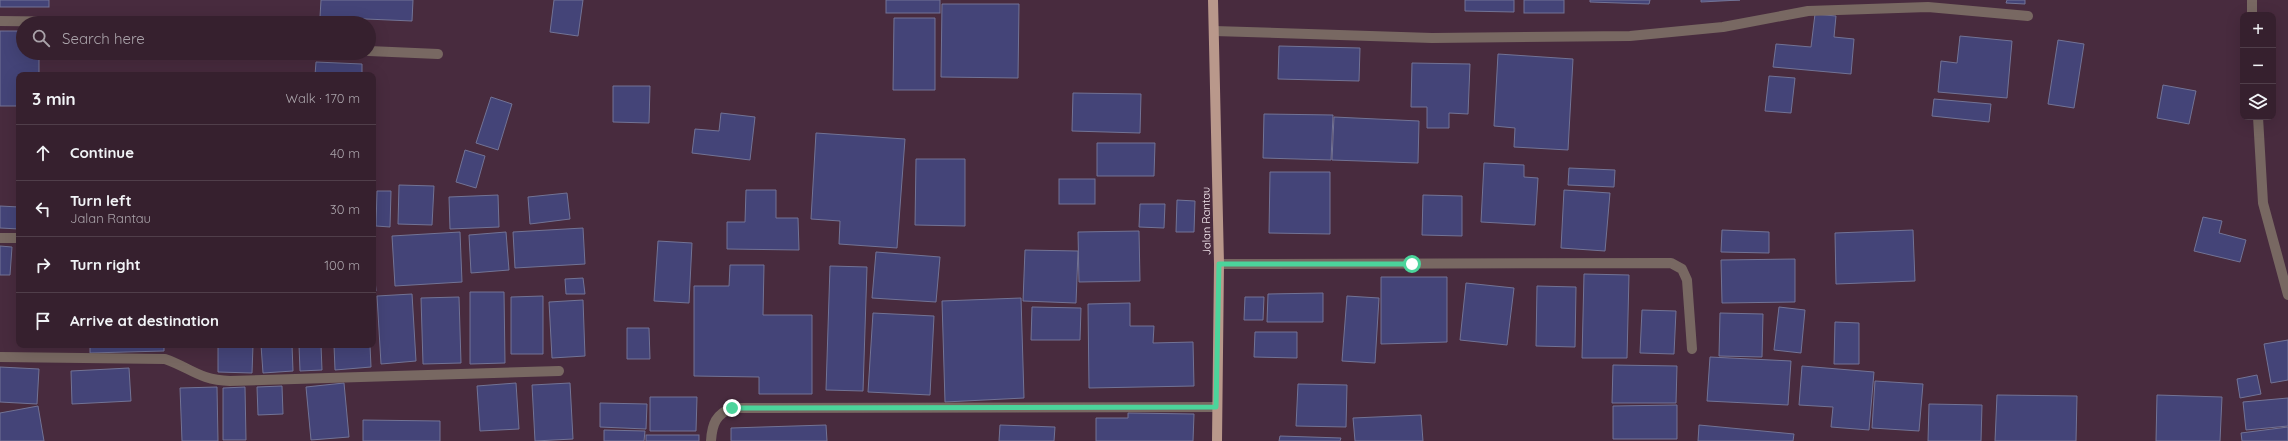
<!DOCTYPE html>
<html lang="en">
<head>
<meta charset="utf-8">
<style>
  :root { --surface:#36202e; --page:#412d3a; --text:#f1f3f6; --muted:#aaa3aa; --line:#503e4a }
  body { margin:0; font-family:Quicksand,sans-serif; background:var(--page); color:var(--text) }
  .controls { position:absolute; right:12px; top:12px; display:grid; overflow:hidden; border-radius:8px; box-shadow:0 4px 16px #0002 }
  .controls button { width:36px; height:36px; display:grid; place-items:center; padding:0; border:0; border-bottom:1px solid var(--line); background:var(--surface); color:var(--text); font:20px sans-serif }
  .stop { position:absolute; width:12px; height:12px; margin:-9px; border:3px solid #4bd49b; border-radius:50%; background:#fff }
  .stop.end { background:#4bd49b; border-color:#fff; box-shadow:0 1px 4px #0008 }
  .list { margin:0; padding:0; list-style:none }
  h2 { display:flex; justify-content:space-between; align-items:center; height:52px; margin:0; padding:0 16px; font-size:17px }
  h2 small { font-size:13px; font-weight:400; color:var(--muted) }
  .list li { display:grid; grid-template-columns:26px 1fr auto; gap:12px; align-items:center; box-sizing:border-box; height:56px; padding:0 16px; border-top:1px solid var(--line) }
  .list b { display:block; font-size:15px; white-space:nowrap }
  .list p { margin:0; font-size:13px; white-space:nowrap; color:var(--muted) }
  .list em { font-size:13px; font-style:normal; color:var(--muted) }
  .icon { flex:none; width:22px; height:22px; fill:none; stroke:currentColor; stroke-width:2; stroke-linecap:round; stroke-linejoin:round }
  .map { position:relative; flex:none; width:2288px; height:441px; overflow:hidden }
  .search { position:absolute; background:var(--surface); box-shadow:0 4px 16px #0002; left:16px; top:16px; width:360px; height:44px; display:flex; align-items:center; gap:10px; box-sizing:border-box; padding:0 14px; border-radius:22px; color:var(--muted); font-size:15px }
  .panel { position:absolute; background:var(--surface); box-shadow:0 4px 16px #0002; left:16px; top:72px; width:360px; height:276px; border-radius:8px }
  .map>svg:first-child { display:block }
  .building { fill:#444478; stroke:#727395 }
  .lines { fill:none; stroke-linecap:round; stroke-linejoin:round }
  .minor { stroke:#786862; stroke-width:10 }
  .major { stroke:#b9988b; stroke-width:10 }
  .route { stroke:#4bd49b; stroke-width:5 }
  .labels { text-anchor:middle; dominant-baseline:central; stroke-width:3; stroke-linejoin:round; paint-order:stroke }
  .street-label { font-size:11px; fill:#fdf1f8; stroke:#482b3e }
</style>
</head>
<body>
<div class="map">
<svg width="2288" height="441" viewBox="0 0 2288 441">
  <rect width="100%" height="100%" fill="#482b3e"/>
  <g class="building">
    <rect x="0" y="0" width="49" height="7"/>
    <path d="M321 0H413L412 21 320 17Z"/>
    <path d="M554 0H583L578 36 550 32Z"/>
    <rect x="886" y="0" width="54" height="13"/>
    <path d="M1465 0H1514V12L1465 11Z"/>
    <rect x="1524" y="0" width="40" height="13"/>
    <path d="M1590 0H1650L1649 4 1590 2Z"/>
    <path d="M1701 0H1740L1701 2Z"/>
    <path d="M2007 0H2025V4L2006 3Z"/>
    <path d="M942 4H1019L1018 78 941 77Z"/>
    <path d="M1815 14 1836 16 1834 37 1854 39 1851 74 1773 67 1776 44 1811 47Z"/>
    <path d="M894 18H935V90H893Z"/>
    <path d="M0 31H23V53H39V75H19V106H0Z"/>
    <path d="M1960 36 2012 41 2007 98 1938 92 1941 61 1957 63Z"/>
    <path d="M2058 40 2084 44 2074 108 2048 104Z"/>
    <path d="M1279 46 1360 48 1359 81 1278 79Z"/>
    <path d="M1498 54 1573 59 1568 150 1514 147 1515 128 1494 126Z"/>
    <path d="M316 62 362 64V75H315Z"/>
    <path d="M1412 63 1470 64 1468 114 1449 113V128H1427V107H1411Z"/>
    <path d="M1769 76 1795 78 1791 113 1765 111Z"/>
    <path d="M2163 85 2196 91 2189 124 2157 118Z"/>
    <path d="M613 86H650L649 123 613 122Z"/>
    <path d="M1073 93 1141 94 1140 133 1072 131Z"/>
    <path d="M491 97 512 104 498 150 476 143Z"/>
    <path d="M1934 99 1991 104 1989 122 1932 116Z"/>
    <path d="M721 113 755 117 750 160 692 153 695 129 719 131Z"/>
    <path d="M1264 114 1333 115 1331 160 1263 158Z"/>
    <path d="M1334 117 1419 121 1418 163 1332 160Z"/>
    <path d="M816 133 905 139 897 248 839 244 840 221 811 219Z"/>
    <path d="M1097 143H1155L1154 176H1097Z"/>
    <path d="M465 150 485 156 476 188 456 182Z"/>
    <path d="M916 159H965V226L915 225Z"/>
    <path d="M1484 163 1524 165V177L1538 178 1535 225 1481 222Z"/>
    <path d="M1569 168 1615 170 1614 187 1568 185Z"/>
    <path d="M1270 172H1330V234L1269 233Z"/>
    <rect x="1059" y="179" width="36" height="25"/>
    <path d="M399 185 434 186 432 225 398 224Z"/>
    <path d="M746 190H776V218H798L799 250 727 249V222H745Z"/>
    <path d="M1564 190 1610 193 1605 251 1561 248Z"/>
    <path d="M377 191H391L390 227 376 226Z"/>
    <path d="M567 193 570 219 530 224 528 197Z"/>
    <path d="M498 195 499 227 450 229 449 197Z"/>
    <path d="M1423 195 1462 196V236L1422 235Z"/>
    <path d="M1177 200 1195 201 1194 232H1176Z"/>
    <path d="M1140 204H1165L1164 228 1139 227Z"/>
    <path d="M0 206 19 207V229L0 228Z"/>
    <path d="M2203 217 2222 221 2219 233 2246 240 2240 262 2194 251Z"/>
    <path d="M583 228 585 264 515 268 513 232Z"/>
    <path d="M1722 230 1769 232V253L1721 252Z"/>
    <path d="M1913 230 1915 281 1836 284 1835 233Z"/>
    <path d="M1139 231 1140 281 1079 282 1078 232Z"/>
    <path d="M460 232 462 282 395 286 392 236Z"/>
    <path d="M506 232 509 270 471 273 469 235Z"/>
    <path d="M658 241 692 243 689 303 654 301Z"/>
    <path d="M0 246 12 247 10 275H0Z"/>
    <path d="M1025 250 1078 251 1076 303 1023 301Z"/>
    <path d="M876 252 940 257 936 302 872 298Z"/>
    <path d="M373 255 376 291H373Z"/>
    <path d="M1795 259V302L1722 303 1721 260Z"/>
    <path d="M730 265H764L763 315H812V394H759V377L694 376V286H729Z"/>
    <path d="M830 266 867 267 863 391 826 390Z"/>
    <path d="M1584 274 1629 275 1627 358H1582Z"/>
    <path d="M1381 277H1447V342L1381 344Z"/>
    <path d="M583 278 585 294H566L565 279Z"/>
    <path d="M1466 283 1514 288 1507 345 1460 340Z"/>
    <path d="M1537 286 1576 287 1575 347 1536 346Z"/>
    <path d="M470 292H504L505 363 470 364Z"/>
    <path d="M1323 293V322H1267L1268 294Z"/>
    <path d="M412 294 416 361 381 364 377 296Z"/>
    <path d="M543 296V354H511V297Z"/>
    <path d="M1347 296 1379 298 1375 363 1342 361Z"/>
    <path d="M459 297 461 363 423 364 421 298Z"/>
    <path d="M1245 297H1264L1263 320H1244Z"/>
    <path d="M1021 298 1024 398 945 402 942 301Z"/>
    <path d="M583 300 585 356 552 358 549 302Z"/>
    <path d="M1130 303V326H1154L1153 343 1193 342 1194 386 1089 388 1088 304Z"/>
    <path d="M1032 307 1081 308 1080 340H1031Z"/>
    <path d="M1779 307 1805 310 1801 353 1774 350Z"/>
    <path d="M1642 310 1676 311 1674 354 1640 353Z"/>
    <path d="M873 313 934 316 930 395 868 392Z"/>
    <path d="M1720 313 1763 314 1762 357 1719 356Z"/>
    <path d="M1835 322 1859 323V364H1834Z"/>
    <path d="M627 328H649L650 359H627Z"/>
    <path d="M1255 332H1297V358L1254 357Z"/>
    <path d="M2288 340V380L2271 383 2264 344Z"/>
    <path d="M90 345H164V351L90 353Z"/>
    <rect x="175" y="345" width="33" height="1"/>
    <path d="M218 345H253L252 373 218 372Z"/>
    <path d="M261 345H292L293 371 263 373Z"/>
    <path d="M299 345H321L322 370 300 371Z"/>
    <path d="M334 345H370L371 367 335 370Z"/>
    <path d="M1710 357 1791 361 1788 405 1707 401Z"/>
    <path d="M1613 365 1677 366 1676 403H1612Z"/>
    <path d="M1802 366 1874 372 1869 430 1831 427 1833 407 1799 405Z"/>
    <path d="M0 367 39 369 37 404 0 402Z"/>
    <path d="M129 368 131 401 72 404 71 371Z"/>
    <path d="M2257 375 2261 394 2240 398 2237 379Z"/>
    <path d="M1875 381 1923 384 1919 431 1872 428Z"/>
    <path d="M344 383 349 437 311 440 306 387Z"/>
    <path d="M516 383 519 429 480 431 477 386Z"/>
    <path d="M570 383 573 439 535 441 532 385Z"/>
    <path d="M1298 384 1347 385 1346 427 1296 426Z"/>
    <path d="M282 386 283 414 258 415 257 387Z"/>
    <path d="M217 387 218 441H182L180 388Z"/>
    <path d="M245 387 246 440H223V388Z"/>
    <path d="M1997 395 2077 396 2076 441H1995Z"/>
    <path d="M2157 395 2222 397 2220 441H2156Z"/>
    <path d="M650 397H697L696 431H650Z"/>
    <path d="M2288 398V426L2246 430 2243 402Z"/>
    <path d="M600 403 647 404 646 429 600 427Z"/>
    <path d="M1929 404 1982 405 1981 441H1928Z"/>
    <path d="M1677 405V439H1613V406Z"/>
    <path d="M38 406 44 441H0V413Z"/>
    <path d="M1128 413 1194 414 1193 441H1096V418H1128Z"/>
    <path d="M1421 415 1423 441H1355L1353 418Z"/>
    <path d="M363 420 440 421V441H363Z"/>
    <path d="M826 425 827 441H731V428Z"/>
    <path d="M1000 425 1055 427 1054 441H999Z"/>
    <path d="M1699 425 1794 434 1793 441H1698Z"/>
    <path d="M2288 427V441H2242L2241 433Z"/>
    <path d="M604 430 645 431 644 441H604Z"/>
    <rect x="646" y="435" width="53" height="6"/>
    <path d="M1280 436 1341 438 1340 441H1279Z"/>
  </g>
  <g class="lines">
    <g class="minor">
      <path d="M2252 0V15"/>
      <path d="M0 21 168 23"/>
      <path d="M1214 31 1432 38 1630 36 1723 27 1808 11 1928 7 2028 16"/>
      <path d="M369 51 438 54"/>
      <path d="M2258 117 2263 203 2288 295"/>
      <path d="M0 238H19"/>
      <path d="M1219 264 1671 263 1682 269 1687 280 1692 349"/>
      <path d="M0 357 165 359C191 368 199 380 230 381L559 371"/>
      <path d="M711 441C712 424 716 414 732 408L1216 407"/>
    </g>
    <path class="major" d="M1213 0 1219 264 1217 441"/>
  </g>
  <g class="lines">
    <path class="route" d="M732 408 1216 407 1219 264H1412"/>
  </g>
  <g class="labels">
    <g class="street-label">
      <text transform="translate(1206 221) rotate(-91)">Jalan Rantau</text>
    </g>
  </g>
</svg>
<div class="controls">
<button>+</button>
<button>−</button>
<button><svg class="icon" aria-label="layers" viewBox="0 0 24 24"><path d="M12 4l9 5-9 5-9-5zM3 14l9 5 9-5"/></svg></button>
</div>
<div class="stop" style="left:1412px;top:264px"></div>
<div class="stop end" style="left:732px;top:408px"></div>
<div class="search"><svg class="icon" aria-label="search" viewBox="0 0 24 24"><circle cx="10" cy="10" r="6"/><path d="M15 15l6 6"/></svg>Search here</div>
<section class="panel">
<h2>3 min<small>Walk · 170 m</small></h2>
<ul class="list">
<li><svg class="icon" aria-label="ahead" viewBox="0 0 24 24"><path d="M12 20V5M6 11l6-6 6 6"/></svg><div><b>Continue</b></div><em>40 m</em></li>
<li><svg class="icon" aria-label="left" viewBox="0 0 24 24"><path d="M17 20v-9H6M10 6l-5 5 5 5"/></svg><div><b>Turn left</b><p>Jalan Rantau</p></div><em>30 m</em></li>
<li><svg class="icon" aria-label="right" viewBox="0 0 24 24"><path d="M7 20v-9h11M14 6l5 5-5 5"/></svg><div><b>Turn right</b></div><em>100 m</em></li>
<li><svg class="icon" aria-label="arrive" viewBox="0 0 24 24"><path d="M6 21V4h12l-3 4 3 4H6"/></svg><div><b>Arrive at destination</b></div></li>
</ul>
</section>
</div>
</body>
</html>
